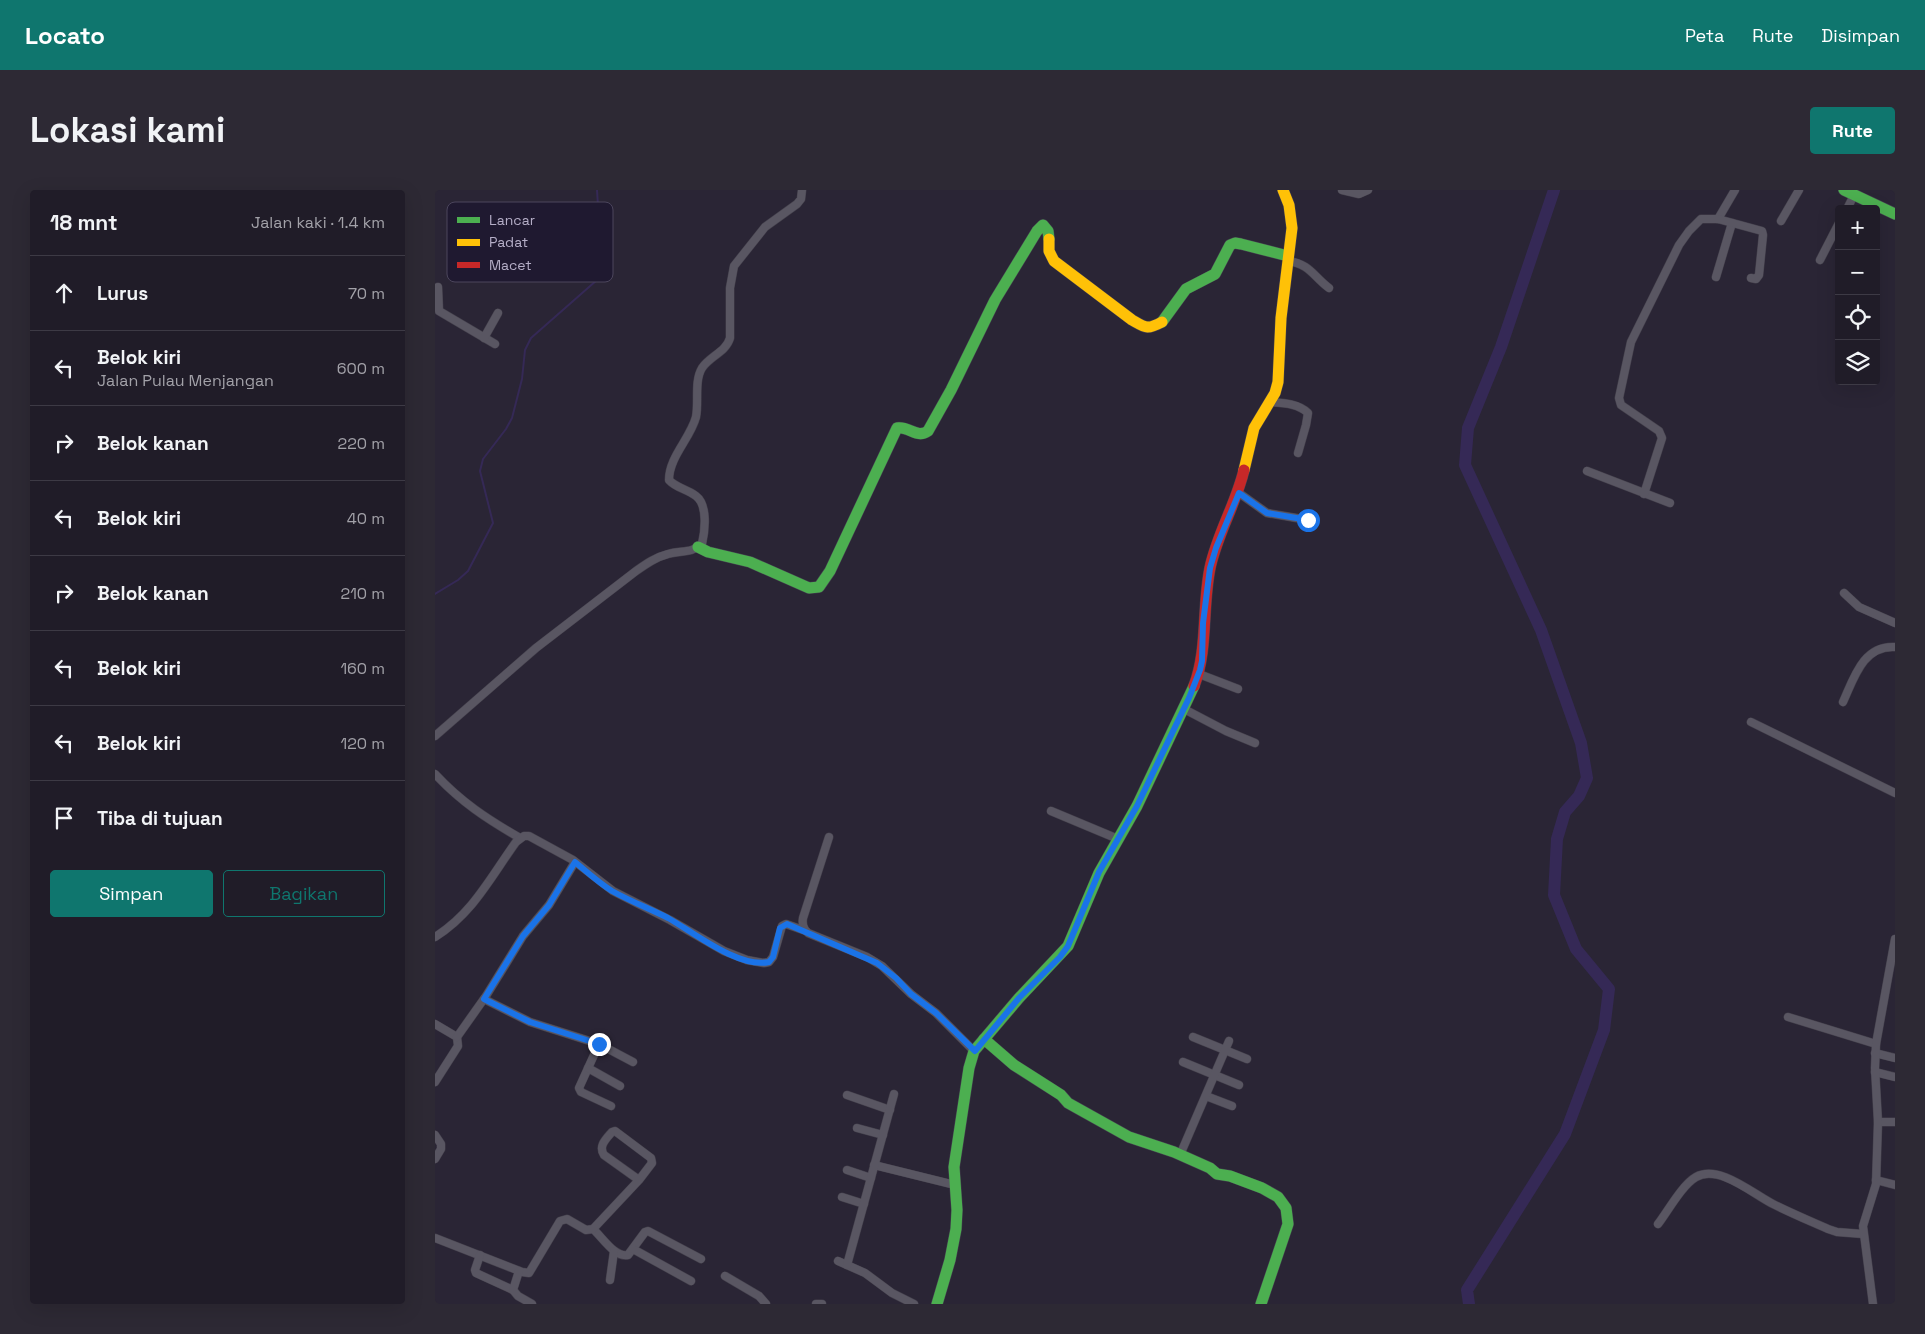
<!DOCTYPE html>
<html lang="id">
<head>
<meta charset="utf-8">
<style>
  :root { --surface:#201c28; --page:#2d2934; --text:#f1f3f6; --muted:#a2a1a8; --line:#3d3a45; --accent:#0f766e }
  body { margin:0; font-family:"Space Grotesk",sans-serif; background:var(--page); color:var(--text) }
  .controls { position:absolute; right:15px; top:15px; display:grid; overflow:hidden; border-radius:5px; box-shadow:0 5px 20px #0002 }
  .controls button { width:45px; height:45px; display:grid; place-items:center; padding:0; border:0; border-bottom:1px solid var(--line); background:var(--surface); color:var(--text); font:25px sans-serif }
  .stop { position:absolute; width:15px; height:15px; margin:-11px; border:4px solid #1a73e8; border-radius:50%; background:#fff }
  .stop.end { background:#1a73e8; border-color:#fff; box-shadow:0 1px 5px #0008 }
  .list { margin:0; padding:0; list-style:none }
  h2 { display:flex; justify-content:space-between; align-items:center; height:65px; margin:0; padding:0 20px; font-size:21px }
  h2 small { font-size:16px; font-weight:400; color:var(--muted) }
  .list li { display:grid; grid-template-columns:32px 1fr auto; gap:15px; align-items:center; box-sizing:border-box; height:75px; padding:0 20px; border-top:1px solid var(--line) }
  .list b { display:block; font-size:19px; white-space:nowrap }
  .list p { margin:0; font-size:16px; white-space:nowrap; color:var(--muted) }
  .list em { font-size:16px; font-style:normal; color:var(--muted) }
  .actions { display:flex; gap:10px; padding:15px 20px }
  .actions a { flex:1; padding:11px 0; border:1px solid var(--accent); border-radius:5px; text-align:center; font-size:18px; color:var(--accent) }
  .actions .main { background:var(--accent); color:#fff }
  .icon { flex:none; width:28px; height:28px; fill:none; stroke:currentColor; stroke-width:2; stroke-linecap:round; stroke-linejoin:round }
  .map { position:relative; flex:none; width:1460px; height:1114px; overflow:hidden; border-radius:5px }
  header { display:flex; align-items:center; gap:30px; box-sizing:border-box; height:70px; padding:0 25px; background:var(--accent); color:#fff }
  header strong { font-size:24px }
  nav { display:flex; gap:28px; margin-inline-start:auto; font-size:18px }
  .intro { display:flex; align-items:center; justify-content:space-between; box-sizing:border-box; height:120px; padding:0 30px }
  h1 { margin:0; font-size:35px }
  .button { padding:12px 22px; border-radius:5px; background:var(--accent); color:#fff; font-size:18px; font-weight:700 }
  main { display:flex; gap:30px; padding:0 30px }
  aside { flex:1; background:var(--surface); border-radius:5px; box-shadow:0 5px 20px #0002 }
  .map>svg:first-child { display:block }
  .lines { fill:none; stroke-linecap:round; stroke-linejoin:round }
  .stream { stroke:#352956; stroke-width:2 }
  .river { stroke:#352956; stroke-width:12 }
  .street-casing { stroke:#44404c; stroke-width:9 }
  .fast-casing { stroke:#44404f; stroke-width:12 }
  .slow-casing { stroke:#44404f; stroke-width:12 }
  .jam-casing { stroke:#44404f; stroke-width:12 }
  .street { stroke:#595662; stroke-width:8 }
  .fast { stroke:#4caf50; stroke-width:11 }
  .slow { stroke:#ffc107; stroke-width:11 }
  .jam { stroke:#c62828; stroke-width:11 }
  .route { stroke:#1a73e8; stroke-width:6 }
  .key { fill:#1f1930; stroke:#4c465d; stroke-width:1 }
  .key-label { font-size:14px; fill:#b5aec7 }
</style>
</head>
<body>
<header>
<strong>Locato</strong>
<nav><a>Peta</a><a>Rute</a><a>Disimpan</a></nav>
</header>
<div class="intro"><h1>Lokasi kami</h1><a class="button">Rute</a></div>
<main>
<aside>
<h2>18 mnt<small>Jalan kaki · 1.4 km</small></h2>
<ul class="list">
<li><svg class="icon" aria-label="ahead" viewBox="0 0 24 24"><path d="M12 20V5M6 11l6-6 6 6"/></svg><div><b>Lurus</b></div><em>70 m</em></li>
<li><svg class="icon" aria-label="left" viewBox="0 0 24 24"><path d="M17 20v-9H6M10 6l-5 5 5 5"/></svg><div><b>Belok kiri</b><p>Jalan Pulau Menjangan</p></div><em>600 m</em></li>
<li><svg class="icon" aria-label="right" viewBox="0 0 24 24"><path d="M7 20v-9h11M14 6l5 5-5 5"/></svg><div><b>Belok kanan</b></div><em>220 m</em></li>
<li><svg class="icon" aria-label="left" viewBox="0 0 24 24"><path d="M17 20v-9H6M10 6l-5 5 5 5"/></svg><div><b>Belok kiri</b></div><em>40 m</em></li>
<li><svg class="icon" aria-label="right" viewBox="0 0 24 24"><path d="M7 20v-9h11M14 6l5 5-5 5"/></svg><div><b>Belok kanan</b></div><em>210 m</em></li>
<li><svg class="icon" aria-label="left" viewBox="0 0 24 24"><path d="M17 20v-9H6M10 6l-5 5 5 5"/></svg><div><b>Belok kiri</b></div><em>160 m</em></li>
<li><svg class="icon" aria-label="left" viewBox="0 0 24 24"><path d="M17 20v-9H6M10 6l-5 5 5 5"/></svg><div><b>Belok kiri</b></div><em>120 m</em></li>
<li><svg class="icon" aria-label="arrive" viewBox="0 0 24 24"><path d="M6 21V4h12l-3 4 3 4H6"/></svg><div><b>Tiba di tujuan</b></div></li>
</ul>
<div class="actions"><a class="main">Simpan</a><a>Bagikan</a></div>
</aside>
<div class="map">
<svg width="1460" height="1114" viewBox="0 0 1460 1114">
  <rect width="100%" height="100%" fill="#2a2535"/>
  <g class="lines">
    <path class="stream" d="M0 404 23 390 33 381 58 333 45 281 48 269 71 239 77 228 87 189 90 160 96 148 162 90 165 78 166 65 162 0"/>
    <path class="river" d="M1034 1114 1032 1100 1130 944 1169 840 1174 799 1141 759 1119 705 1122 649 1130 622 1144 606 1152 588 1146 553 1106 440 1030 275 1033 238 1066 157 1119 0"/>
    <defs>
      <g id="street">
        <path d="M907 0 924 4 933 0"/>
        <path d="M1412 19 1419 5"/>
        <path d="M1283 29 1300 0"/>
        <path d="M1346 31 1364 0"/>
        <path d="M1385 70 1404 33"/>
        <path d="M853 71C875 74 878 86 894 98"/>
        <path d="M1281 87 1297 33"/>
        <path d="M3 97 4 121 60 154"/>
        <path d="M49 148 63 123"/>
        <path d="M834 212C847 213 863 213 873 223L871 235 863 263"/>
        <path d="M1152 281 1235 313"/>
        <path d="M804 303 832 323 873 330"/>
        <path d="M1209 304 1227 248 1224 241 1186 215 1184 208 1196 152 1244 55 1254 41 1266 29H1283L1327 41 1328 45 1324 85 1321 89 1316 88"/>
        <path d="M1409 403 1424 417 1460 433"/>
        <path d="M764 484 803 499"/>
        <path d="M1408 512C1419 488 1428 455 1460 457"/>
        <path d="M749 519 791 541 820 553"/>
        <path d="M1316 532 1460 603"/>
        <path d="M0 546 101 458 201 381C211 374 221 367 233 364 246 360 256 364 267 354 270 341 273 315 261 306 252 299 241 298 234 290 234 267 255 249 261 227 264 212 259 191 267 178 275 166 291 162 295 148V98L299 76 330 37 362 14 366 9 367 0"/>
        <path d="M0 584C26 612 52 629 85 648"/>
        <path d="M616 621 683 649"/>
        <path d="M394 647 368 728C367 734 368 739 373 743L432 767 447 776 476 804 501 823 539 861"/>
        <path d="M0 747C38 723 55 688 81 652L89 646H94L138 670 178 701 235 730 289 761 312 770 329 773 334 772 338 767 347 736 351 734 371 741"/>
        <path d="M49 809 95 832 164 854 144 898 146 902 176 916"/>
        <path d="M1353 827 1441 854"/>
        <path d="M0 834 22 847 23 856 0 892"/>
        <path d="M22 847 51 806 88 746 114 715 140 672"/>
        <path d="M758 847 812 869"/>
        <path d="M164 854 198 872"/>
        <path d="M1440 863 1460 868"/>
        <path d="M748 872 804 895"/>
        <path d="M153 878 185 896"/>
        <path d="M1440 882 1460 887"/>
        <path d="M412 905 455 920"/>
        <path d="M771 906 797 916"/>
        <path d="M1443 932H1460"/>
        <path d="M422 938 448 945"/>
        <path d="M0 945 6 954V959L0 969"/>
        <path d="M745 965 794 851"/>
        <path d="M439 975 520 995"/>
        <path d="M412 980 436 988"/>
        <path d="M1441 990 1460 995"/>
        <path d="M407 1007 429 1014"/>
        <path d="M1223 1034C1233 1021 1247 995 1261 987 1284 974 1318 1004 1338 1014 1356 1023 1375 1031 1393 1039L1402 1042 1428 1044"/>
        <path d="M158 1039C168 1048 180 1068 193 1065L210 1042 213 1041 266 1069"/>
        <path d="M0 1048 87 1082 94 1083 125 1031 132 1029 151 1040 158 1039 204 990 169 965C163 956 171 949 177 942L180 941 216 968 217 973 204 990"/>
        <path d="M198 1059 256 1091"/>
        <path d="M45 1065 40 1080 41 1083 78 1100"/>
        <path d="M403 1071 430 1083 457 1103 479 1114"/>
        <path d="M412 1075 459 904"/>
        <path d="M84 1081 78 1100 83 1106 97 1114"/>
        <path d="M290 1086 324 1106 331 1114"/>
        <path d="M175 1090 179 1061"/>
        <path d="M381 1114H387"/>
        <path d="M1438 1114 1428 1036 1441 994 1443 932 1440 878 1441 854 1460 749"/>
      </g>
      <g id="fast">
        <path d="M1409 0 1460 24"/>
        <path d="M727 132 751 99 780 84 795 55 800 53 806 54 853 66"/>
        <path d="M263 357 273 362 315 372 374 398 384 397 395 381 462 238C474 236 482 249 493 241L516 200 560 110 602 41 608 35 613 41 614 49"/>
        <path d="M549 849 579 875 626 905 633 913 694 947 739 962 775 978 782 984 795 986 827 998 843 1007 851 1018 853 1034 826 1114"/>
        <path d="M502 1114 515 1070 521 1039 522 1020 519 977 534 878 539 861 584 808 633 756 664 683 702 616 759 496"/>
      </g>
      <g id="slow">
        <path d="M614 49V61L619 71 697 130C711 138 712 140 727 132"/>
        <path d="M809 280 819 238 840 203 843 192 846 128 857 38 854 15 848 0"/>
      </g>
      <path id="jam" d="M759 496C773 460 767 417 775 378 782 344 801 314 809 280"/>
    </defs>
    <use href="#street" class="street-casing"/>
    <use href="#fast" class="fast-casing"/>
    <use href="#slow" class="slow-casing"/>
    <use href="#jam" class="jam-casing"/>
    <use href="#street" class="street"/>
    <use href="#fast" class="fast"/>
    <use href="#slow" class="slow"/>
    <use href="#jam" class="jam"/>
  </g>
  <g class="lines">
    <path class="route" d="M164 854 95 832 49 809 88 746 114 715 140 672C152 682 164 693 177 701 195 711 215 719 233 728 258 742 304 779 334 772L338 767 345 738 352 734 442 773 461 788 476 804 501 823 540 861 584 808 625 767 633 756 664 682 702 616 754 508 765 480 767 471 768 433 775 378 781 358 804 303 832 323 873 330"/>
  </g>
  <rect x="12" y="12" width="166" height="80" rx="8" class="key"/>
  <rect x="22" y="27" width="23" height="6" fill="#4caf50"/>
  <rect x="22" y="49" width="23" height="7" fill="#ffc107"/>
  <rect x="22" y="72" width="23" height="6" fill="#c62828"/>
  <g class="key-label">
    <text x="54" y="35">Lancar</text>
    <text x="54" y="57">Padat</text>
    <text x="54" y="80">Macet</text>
  </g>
</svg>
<div class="controls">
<button>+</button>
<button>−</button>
<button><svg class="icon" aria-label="locate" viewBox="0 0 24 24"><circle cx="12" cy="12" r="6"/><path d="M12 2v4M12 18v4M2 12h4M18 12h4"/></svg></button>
<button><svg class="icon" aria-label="layers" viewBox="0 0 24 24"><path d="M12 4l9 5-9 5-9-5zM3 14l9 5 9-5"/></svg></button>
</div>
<div class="stop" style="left:873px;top:330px"></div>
<div class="stop end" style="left:164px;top:854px"></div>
</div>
</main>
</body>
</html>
